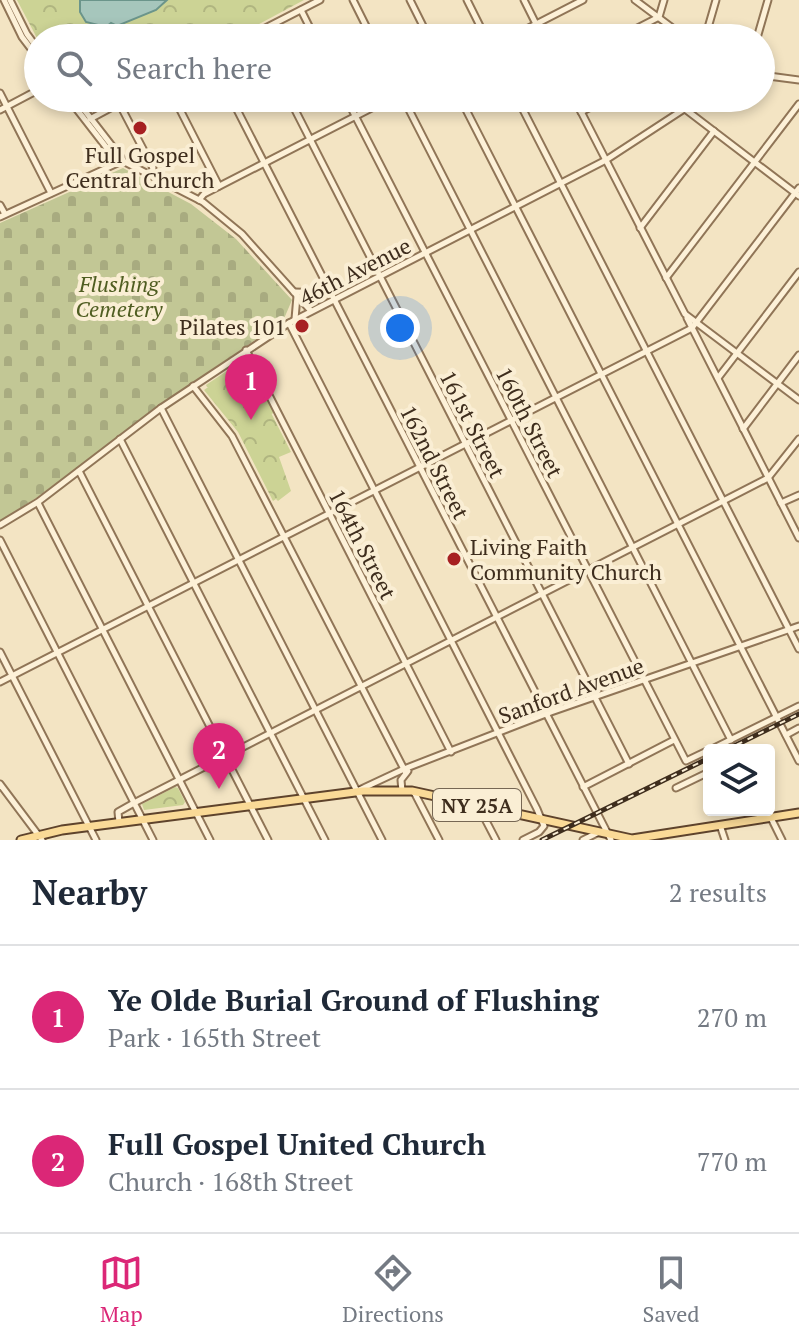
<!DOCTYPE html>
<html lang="en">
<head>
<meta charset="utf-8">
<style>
  :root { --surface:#fff; --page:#f6f6f7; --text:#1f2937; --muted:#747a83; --line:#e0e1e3; --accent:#db2777 }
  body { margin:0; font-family:"PT Serif",serif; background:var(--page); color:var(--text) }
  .controls { position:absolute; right:24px; bottom:24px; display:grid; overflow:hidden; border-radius:8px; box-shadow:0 4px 12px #0003 }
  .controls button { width:72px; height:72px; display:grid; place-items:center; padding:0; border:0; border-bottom:2px solid var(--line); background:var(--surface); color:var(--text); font:40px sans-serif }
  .you { position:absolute; left:400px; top:328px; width:28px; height:28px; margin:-20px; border:6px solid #fff; border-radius:50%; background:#1a73e8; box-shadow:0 0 0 12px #1a73e833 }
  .badge { display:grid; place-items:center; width:52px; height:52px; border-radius:50%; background:var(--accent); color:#fff; font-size:26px; font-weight:700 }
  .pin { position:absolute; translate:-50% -66px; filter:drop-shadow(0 2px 4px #0008) }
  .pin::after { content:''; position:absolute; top:42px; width:28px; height:24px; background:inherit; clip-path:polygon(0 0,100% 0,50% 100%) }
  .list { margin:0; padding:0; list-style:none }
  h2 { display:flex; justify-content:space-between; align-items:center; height:104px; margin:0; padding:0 32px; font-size:34px }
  h2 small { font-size:26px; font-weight:400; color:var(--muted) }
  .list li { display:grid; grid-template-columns:52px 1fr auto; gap:24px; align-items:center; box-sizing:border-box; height:144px; padding:0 32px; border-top:2px solid var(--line) }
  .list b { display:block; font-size:30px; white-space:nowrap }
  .list p { margin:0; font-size:26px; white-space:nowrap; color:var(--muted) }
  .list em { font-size:26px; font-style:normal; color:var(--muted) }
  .icon { flex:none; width:44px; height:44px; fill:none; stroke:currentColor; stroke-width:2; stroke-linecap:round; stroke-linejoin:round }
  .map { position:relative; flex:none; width:799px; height:840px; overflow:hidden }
  .search { position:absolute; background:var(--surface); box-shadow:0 4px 12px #0003; left:24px; right:24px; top:24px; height:88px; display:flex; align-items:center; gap:20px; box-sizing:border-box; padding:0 28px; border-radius:44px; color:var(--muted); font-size:30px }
  .sheet { height:392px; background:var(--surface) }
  nav { display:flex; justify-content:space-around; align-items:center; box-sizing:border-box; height:112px; border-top:2px solid var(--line); background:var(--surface); font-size:22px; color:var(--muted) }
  nav a { display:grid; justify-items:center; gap:4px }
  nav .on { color:var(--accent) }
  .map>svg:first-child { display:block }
  .grass { fill:url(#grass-tufts) }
  .cemetery { fill:url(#cemetery-stones) }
  .park { fill:url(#park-crowns) }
  .water { fill:#a6c6bc; stroke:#6b958b; stroke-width:2 }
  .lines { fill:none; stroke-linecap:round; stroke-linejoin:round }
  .minor-casing { stroke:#907557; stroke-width:9 }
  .major-casing { stroke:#5e432c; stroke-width:11 }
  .minor { stroke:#fdf1d8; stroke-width:5 }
  .major { stroke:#fada97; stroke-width:7 }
  .rail-casing { stroke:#3e2d1d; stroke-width:5 }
  .rail { stroke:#faeed4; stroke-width:2; stroke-dasharray:6; stroke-linecap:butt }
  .poi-dot { fill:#a72022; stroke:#faeed4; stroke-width:3 }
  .labels { text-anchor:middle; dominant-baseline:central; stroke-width:8; stroke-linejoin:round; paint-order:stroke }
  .shield { fill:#faeed4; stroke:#766754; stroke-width:2 }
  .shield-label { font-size:20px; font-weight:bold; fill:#3e2d1d }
  .poi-label { font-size:22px; fill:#3e2d1d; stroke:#faeed4 }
  .street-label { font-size:22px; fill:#3e2d1d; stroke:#faeed4 }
  .park-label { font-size:22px; font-style:italic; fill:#4f5d21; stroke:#faeed4 }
</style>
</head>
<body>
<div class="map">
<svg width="799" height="840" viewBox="0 0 799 840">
  <defs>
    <pattern id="grass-tufts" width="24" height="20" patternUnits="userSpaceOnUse" patternTransform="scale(2)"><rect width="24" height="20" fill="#ccd395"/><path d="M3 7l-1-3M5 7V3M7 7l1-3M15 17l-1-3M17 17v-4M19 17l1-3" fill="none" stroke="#b0b580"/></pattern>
    <pattern id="cemetery-stones" width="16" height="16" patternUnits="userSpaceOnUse" patternTransform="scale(2)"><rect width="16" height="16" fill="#c2c795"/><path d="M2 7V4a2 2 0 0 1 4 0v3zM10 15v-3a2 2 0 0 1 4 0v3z" fill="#a8ab80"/></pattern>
    <pattern id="park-crowns" width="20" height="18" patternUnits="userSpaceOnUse" patternTransform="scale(2)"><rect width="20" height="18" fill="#ccd395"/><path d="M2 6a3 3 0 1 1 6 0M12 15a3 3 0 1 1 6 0" fill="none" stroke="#b0b580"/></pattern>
  </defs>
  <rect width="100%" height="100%" fill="#f3e4c3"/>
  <path class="grass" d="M246 358 274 413 271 414 207 387 206 385Z"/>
  <path class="cemetery" d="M123 168 191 204 236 239 292 300 283 321 192 383 36 498 0 521V223Z"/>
  <g class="park">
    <path d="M17 0H304L233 38 38 40Z"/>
    <path d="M245 362 291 452 279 457 291 491 278 501 276 499 273 501 238 432 204 390Z"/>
    <path d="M175 787 178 788 185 802 183 805 144 810 142 804Z"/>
  </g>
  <path class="water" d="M80 0H167L156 10 117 26 111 23 106 27 86 22 80 12Z"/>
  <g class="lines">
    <defs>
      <g id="minor">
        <path d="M4 0 22 37 38 58"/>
        <path d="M10 0 27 34 38 49"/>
        <path d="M353 0 372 38"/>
        <path d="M410 0 429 38"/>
        <path d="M467 0 486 38"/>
        <path d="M524 0 543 38"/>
        <path d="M635 0 686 38"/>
        <path d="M301 10 315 38"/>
        <path d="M246 38 320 0"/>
        <path d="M509 38 583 0"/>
        <path d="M618 38 659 17 664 0"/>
        <path d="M705 38 716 0"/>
        <path d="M757 38 768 0"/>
        <path d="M761 75 799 80"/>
        <path d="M0 93 51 193"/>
        <path d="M68 98 113 156 203 202 242 234 311 311"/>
        <path d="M75 98 123 160"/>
        <path d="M174 98 219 186"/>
        <path d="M231 98 611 840"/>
        <path d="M289 98 629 764"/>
        <path d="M346 98 686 761 709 750"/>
        <path d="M403 98 731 740"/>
        <path d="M460 98 799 761"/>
        <path d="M517 98 799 649"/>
        <path d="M574 98 685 314 799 400"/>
        <path d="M119 103 153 168 151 174"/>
        <path d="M685 109 799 196"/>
        <path d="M0 110 38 90"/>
        <path d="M581 112 608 98"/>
        <path d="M90 119 129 98"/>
        <path d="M199 200 204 194 391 98"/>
        <path d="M0 205 5 214"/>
        <path d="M0 217 122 161"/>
        <path d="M640 228 714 131"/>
        <path d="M666 278 799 104"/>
        <path d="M294 292 331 293"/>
        <path d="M687 318 799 538"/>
        <path d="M295 319 297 296"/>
        <path d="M289 323 537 809 544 826 539 832 523 840"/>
        <path d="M246 350 451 752"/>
        <path d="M718 378 799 272"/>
        <path d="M193 386 232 436 406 773"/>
        <path d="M161 408 382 840"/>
        <path d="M743 429 799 355"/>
        <path d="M120 439 325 840"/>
        <path d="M79 471 268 840"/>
        <path d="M38 503 210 840"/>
        <path d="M781 503 799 495"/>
        <path d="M0 525 38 502 161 408 289 323 606 160 701 98"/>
        <path d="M0 540 153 840"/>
        <path d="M0 652 96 840"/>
        <path d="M0 682 692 328 799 188"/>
        <path d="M786 735 799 728"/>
        <path d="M710 750 799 706"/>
        <path d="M0 784 42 840"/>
        <path d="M583 787 674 740"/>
        <path d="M676 788 709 772"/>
        <path d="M357 791 404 769 551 712 799 626"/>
        <path d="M402 791 401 780 408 771"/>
        <path d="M414 792 439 840"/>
        <path d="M486 808 484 817 496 840"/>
        <path d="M767 810 782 840"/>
        <path d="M119 822 118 812 134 803 768 478 799 439"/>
        <path d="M720 825 725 840"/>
        <path d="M583 840 599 832"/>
      </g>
      <path id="major" d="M21 840 62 830 363 791H412L632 839 799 813"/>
    </defs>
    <use href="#minor" class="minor-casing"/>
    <use href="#major" class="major-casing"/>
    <use href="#minor" class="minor"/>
    <use href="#major" class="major"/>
    <defs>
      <g id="rail">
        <path d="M726 750 799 714"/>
        <path d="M542 840 709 758"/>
      </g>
    </defs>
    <use href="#rail" class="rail-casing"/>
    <use href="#rail" class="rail"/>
  </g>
  <g class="poi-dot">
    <circle cx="140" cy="128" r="8"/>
    <circle cx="302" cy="326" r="8"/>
    <circle cx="454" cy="559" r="8"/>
  </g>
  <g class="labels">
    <rect class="shield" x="433" y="789" width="88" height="32" rx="6"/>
    <g class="shield-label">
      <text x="477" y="805">NY 25A</text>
    </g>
    <g class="poi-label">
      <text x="140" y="154">Full Gospel<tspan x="140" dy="25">Central Church</tspan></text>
      <text x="286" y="326" text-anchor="end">Pilates 101</text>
      <text x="470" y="546" text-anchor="start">Living Faith<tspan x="470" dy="25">Community Church</tspan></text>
    </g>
    <g class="street-label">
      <text transform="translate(355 271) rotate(-27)">46th Avenue</text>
      <text transform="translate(530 422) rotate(63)">160th Street</text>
      <text transform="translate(473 424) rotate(63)">161st Street</text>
      <text transform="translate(435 462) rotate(63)">162nd Street</text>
      <text transform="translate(363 544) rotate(63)">164th Street</text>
      <text transform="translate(571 690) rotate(-20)">Sanford Avenue</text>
    </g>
    <g class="park-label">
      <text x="119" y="283">Flushing<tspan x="119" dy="25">Cemetery</tspan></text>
    </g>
  </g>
</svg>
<div class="controls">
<button><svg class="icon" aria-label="layers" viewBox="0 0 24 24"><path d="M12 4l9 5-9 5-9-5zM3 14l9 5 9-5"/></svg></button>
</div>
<div class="you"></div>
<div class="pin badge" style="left:251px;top:420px">1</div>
<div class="pin badge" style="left:219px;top:789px">2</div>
<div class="search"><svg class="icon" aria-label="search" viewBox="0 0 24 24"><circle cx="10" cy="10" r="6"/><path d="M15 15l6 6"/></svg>Search here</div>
</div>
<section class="sheet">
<h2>Nearby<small>2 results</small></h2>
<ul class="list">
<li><span class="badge">1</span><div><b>Ye Olde Burial Ground of Flushing</b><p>Park · 165th Street</p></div><em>270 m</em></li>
<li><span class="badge">2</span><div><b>Full Gospel United Church</b><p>Church · 168th Street</p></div><em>770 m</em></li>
</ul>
</section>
<nav>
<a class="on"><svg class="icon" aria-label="map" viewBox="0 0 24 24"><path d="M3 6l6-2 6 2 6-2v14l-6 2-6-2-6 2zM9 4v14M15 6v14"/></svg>Map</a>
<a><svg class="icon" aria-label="directions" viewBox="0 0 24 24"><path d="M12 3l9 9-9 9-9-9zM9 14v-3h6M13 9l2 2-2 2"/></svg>Directions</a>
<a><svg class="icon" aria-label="saved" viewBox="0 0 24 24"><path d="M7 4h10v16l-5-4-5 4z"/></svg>Saved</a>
</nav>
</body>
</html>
